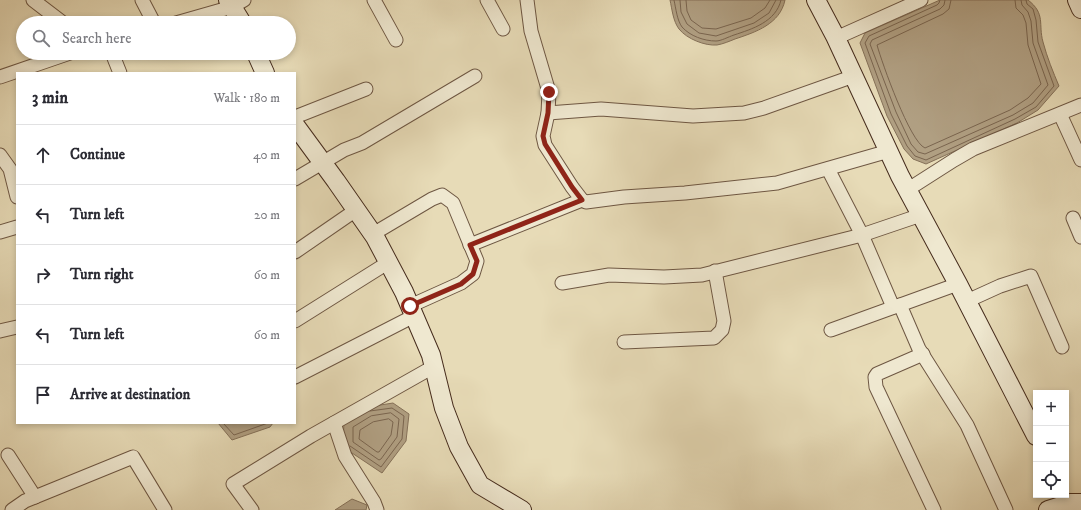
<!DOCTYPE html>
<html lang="en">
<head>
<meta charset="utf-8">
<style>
  :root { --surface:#fff; --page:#f7f7f7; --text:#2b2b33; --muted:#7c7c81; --line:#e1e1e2 }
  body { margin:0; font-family:"IM FELL DW Pica",serif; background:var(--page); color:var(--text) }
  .controls { position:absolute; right:12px; bottom:12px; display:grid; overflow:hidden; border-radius:0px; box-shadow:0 2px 6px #0003 }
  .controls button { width:36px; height:36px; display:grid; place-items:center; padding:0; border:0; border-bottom:1px solid var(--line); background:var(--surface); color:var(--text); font:20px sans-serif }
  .stop { position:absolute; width:12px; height:12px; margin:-9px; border:3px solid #8f2418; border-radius:50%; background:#fff }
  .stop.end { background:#8f2418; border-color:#fff; box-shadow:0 1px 4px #0008 }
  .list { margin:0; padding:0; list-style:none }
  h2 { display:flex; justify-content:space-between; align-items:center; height:52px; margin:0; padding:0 16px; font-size:17px }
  h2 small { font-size:13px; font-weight:400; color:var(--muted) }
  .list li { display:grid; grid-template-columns:26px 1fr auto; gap:12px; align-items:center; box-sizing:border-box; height:60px; padding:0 16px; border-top:1px solid var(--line) }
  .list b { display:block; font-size:15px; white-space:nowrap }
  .list em { font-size:13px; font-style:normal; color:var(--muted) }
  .icon { flex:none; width:22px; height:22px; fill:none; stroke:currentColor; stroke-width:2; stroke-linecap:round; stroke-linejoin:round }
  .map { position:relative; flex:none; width:1081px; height:510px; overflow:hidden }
  .search { position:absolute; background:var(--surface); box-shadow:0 2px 6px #0003; left:16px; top:16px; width:280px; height:44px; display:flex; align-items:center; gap:10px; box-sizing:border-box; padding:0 14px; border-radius:22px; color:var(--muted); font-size:15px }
  .panel { position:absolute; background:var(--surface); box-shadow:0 2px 6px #0003; left:16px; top:72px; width:280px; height:352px; border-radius:0px }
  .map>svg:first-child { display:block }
  .water { fill:#b09f82; stroke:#857159 }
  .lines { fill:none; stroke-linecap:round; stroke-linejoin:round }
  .shore { stroke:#7a654f; stroke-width:1 }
  .street-casing { stroke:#6e5743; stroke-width:15 }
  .secondary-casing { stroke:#452b1c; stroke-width:20 }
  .street { stroke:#efe8d0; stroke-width:13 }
  .secondary { stroke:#efe8d0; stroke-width:18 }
  .route { stroke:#8f2418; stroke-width:5 }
</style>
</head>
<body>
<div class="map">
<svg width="1081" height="510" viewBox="0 0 1081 510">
  <rect width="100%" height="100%" fill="#e7dbb7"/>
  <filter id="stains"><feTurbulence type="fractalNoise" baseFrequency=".005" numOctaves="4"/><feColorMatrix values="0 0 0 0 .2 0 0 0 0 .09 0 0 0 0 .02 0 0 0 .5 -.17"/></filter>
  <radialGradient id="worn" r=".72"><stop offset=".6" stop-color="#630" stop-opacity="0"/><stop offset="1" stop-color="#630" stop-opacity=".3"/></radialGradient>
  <g class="water">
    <path d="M670 0H785C780 24 756 32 735 39 730 41 723 44 717 45 705 46 687 39 679 29 673 21 672 9 670 0Z"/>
    <path d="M940 0H1028C1046 14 1038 24 1043 42 1047 57 1053 72 1059 86L1038 110 1017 123 926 164 913 159 904 149 887 116 860 43 865 33Z"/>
    <path d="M393 403 409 414 406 441 382 473 343 447 344 421 368 407Z"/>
    <path d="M218 423H273L270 427 232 440Z"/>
    <path d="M352 499 367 505 366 510H335Z"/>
  </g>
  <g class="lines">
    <g class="shore">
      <path d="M674 0C676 9 677 20 682 27 690 36 704 41 716 41 721 41 728 37 734 35 752 29 776 22 781 0"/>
      <path d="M680 0 681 12 687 24 699 33 716 36 754 23 769 13 776 0"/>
      <path d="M686 0 687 11 691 20 702 28 716 29 751 18 765 8 770 0"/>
      <path d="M940 0 939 3 937 5 869 36 865 43 891 114 907 146 915 156 926 160 1015 119 1036 107 1054 86 1038 42 1036 20 1033 9 1027 4 1026 0"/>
      <path d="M945 0 944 5 940 9 872 40 870 44 896 112 911 144 918 152 925 154 1013 115 1033 103 1048 85 1033 43 1031 21 1028 12 1022 5 1021 0"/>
      <path d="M951 0 949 9 943 14 877 45C882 63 910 142 925 148L1010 110 1028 98 1041 84 1028 45 1026 23 1023 15 1016 8 1015 0"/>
      <path d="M391 413 399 419 397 437 381 459 379 460 353 442V427L371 416Z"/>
      <path d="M389 419 393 422 391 435 379 452H377L359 439 360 430 373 422Z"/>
      <path d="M223 423 234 435 268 423"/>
      <path d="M350 446 381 467 402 439 404 416 392 408 370 411"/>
    </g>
    <defs>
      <g id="street">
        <path d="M33 0 63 23"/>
        <path d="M142 0 154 23"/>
        <path d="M374 0 396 40"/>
        <path d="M487 0 503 29"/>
        <path d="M527 0 531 31 549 92 548 113 543 136 545 145 572 187 582 200 586 202 624 197 685 193 777 183 889 151"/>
        <path d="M176 23 232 7 244 0"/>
        <path d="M836 38 921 0"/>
        <path d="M112 53 120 73"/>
        <path d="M0 77 70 53"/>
        <path d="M548 113 601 109 693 116 744 113 764 108 854 76"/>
        <path d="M1060 114 1081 160"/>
        <path d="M295 117 366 89"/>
        <path d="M0 155 10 169 17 197"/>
        <path d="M828 169 862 235 893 307"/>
        <path d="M295 179 344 150 362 143 475 76"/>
        <path d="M907 190 954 160 973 149 1081 105"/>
        <path d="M1073 218 1081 237"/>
        <path d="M0 232 17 227"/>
        <path d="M373 234 432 199 442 195 453 203 477 261 473 274 461 283 410 306"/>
        <path d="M470 245 582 200"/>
        <path d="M295 252 356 210"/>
        <path d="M562 283 609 275 664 277 702 275 862 235 921 215"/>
        <path d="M967 301 1000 286 1031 276 1062 347"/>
        <path d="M900 305 919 349 967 425 1006 510"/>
        <path d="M295 321 389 262"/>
        <path d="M831 330 958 284"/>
        <path d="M0 331 17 327"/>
        <path d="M624 342 714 338 722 330 724 321 715 271"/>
        <path d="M923 354 877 374 875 377 876 387 934 510"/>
        <path d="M295 377 414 316"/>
        <path d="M334 423 345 456 374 502 377 510"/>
        <path d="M8 455 35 497"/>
        <path d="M12 510 25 501 133 457 165 510"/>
        <path d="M252 510 233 484 311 436 433 367"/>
      </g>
      <g id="secondary">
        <path d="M228 0 242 23"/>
        <path d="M816 0 835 36 900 176 958 284 1036 436"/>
        <path d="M1077 0 1081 9"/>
        <path d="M256 53 265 73"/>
        <path d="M295 125 336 181 375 237 404 292 431 355 444 408 459 447 480 485 522 510"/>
        <path d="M1048 510 1070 503H1081"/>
      </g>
    </defs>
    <use href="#street" class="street-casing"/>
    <use href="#secondary" class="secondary-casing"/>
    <use href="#street" class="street"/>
    <use href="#secondary" class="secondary"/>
  </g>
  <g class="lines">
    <path class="route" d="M410 306 461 284 473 274 477 261 470 245 582 200 572 187 545 144 543 136 548 113 549 92"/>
  </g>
  <rect width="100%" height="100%" filter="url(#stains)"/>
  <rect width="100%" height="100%" fill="url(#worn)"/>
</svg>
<div class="controls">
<button>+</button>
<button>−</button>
<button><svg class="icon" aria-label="locate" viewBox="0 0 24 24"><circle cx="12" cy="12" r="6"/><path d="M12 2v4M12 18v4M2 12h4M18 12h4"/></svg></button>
</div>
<div class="stop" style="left:410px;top:306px"></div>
<div class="stop end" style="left:549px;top:92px"></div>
<div class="search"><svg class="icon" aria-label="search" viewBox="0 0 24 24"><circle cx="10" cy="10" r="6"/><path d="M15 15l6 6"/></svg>Search here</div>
<section class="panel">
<h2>3 min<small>Walk · 180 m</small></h2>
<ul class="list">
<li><svg class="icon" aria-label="ahead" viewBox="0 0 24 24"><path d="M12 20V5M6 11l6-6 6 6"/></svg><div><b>Continue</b></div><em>40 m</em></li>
<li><svg class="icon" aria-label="left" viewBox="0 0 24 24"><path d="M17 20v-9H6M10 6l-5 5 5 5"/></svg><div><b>Turn left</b></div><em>20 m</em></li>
<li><svg class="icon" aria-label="right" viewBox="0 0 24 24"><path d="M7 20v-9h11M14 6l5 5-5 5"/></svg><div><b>Turn right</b></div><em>60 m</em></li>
<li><svg class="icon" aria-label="left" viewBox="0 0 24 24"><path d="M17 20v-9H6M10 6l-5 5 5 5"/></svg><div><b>Turn left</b></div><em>60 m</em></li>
<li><svg class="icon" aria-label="arrive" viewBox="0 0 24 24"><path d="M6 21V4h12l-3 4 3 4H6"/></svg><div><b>Arrive at destination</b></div></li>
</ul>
</section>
</div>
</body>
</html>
